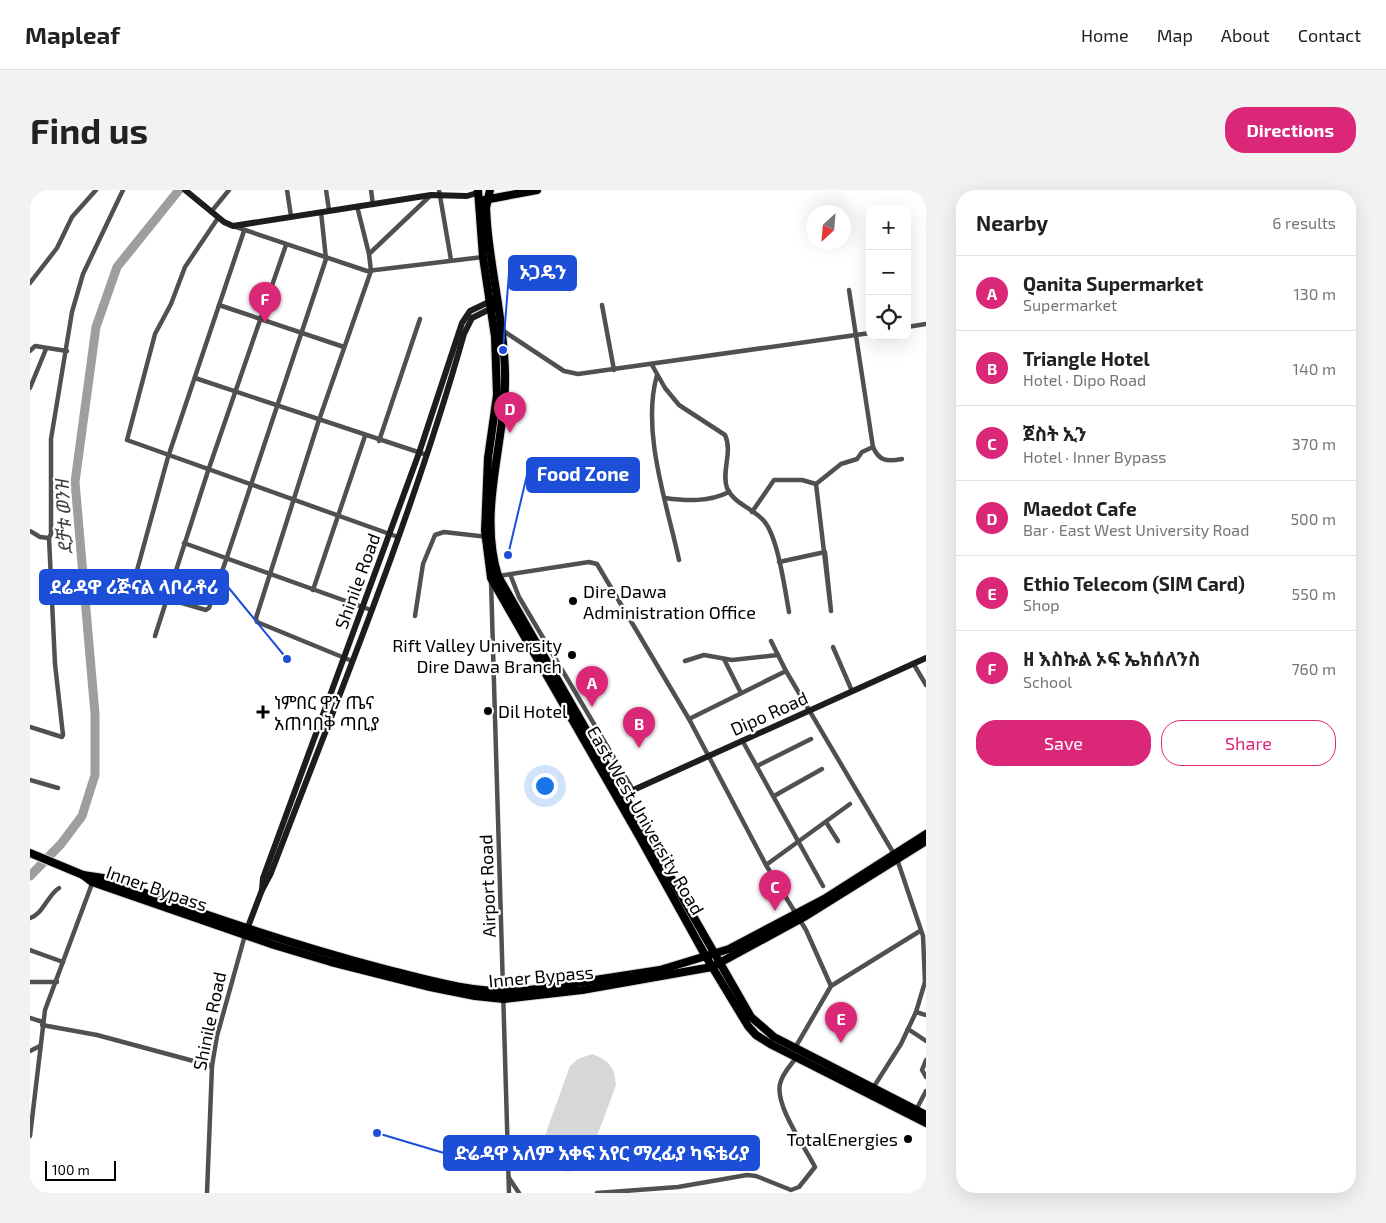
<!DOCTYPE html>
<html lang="en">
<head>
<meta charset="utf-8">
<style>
  :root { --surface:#fff; --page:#f2f2f2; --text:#222; --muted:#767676; --line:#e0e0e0; --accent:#db2777 }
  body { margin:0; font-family:"Exo 2","Noto Sans Ethiopic",sans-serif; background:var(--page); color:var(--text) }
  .controls { position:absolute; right:15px; top:15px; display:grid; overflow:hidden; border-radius:10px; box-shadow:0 5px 20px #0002 }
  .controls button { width:45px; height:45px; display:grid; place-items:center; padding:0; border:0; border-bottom:1px solid var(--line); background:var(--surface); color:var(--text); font:25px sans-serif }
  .compass { position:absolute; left:776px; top:15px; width:45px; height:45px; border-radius:50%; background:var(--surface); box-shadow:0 5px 20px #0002; rotate:206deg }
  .scale { position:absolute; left:15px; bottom:12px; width:71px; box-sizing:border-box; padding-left:5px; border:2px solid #000; border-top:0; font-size:14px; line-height:18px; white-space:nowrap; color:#000; -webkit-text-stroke:4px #fff; paint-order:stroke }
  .you { position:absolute; left:514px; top:595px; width:18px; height:18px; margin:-12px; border:4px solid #fff; border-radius:50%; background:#1a73e8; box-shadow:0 0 0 8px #1a73e833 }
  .badge { display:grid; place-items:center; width:32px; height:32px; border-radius:50%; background:var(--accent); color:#fff; font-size:16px; font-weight:700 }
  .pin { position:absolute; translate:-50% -41px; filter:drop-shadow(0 1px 2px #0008) }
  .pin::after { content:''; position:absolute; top:26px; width:18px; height:15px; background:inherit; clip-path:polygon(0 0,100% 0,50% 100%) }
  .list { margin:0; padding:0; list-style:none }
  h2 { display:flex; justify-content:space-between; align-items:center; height:65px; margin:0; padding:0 20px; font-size:21px }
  h2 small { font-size:16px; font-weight:400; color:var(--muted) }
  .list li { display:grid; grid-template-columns:32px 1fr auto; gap:15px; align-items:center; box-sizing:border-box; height:75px; padding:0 20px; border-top:1px solid var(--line) }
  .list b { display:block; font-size:19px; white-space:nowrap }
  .list p { margin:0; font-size:16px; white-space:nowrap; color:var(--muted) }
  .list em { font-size:16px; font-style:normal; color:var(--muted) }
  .actions { display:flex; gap:10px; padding:15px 20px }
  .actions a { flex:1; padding:11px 0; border:1px solid var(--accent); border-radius:20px; text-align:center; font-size:18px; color:var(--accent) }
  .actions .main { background:var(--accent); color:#fff }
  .icon { flex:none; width:28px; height:28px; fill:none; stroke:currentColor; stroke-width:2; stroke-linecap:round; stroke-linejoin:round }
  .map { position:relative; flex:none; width:896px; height:1003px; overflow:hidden; border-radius:20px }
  header { display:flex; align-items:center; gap:30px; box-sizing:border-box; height:70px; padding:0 25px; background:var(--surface); border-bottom:1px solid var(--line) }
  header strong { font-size:24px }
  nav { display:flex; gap:28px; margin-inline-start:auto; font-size:18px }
  .intro { display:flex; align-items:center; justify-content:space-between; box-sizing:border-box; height:120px; padding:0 30px }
  h1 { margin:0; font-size:35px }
  .button { padding:12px 22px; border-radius:20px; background:var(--accent); color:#fff; font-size:18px; font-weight:700 }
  main { display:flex; gap:30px; padding:0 30px }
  aside { flex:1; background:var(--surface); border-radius:20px; box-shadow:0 5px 20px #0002 }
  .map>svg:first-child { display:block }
  .green { fill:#d7d7d7 }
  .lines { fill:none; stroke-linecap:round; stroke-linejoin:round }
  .river { stroke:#9e9e9e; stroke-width:9 }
  .primary-casing { stroke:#dbdbdb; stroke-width:10 }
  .street { stroke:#505050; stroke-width:4.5 }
  .secondary { stroke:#1d1d1d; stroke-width:6 }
  .primary { stroke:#000; stroke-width:8 }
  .poi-dot { fill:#000; stroke:#fff; stroke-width:2 }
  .labels { text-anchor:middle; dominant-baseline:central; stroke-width:4.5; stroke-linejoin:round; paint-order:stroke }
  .street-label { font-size:18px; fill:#000; stroke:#fff }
  .poi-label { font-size:18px; fill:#000; stroke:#fff; text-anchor:start }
  .water-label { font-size:19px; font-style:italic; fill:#3f3f3f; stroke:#fff }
  .leader { fill:none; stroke:#1d4ed8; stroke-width:2 }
  .callout-dot { fill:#1d4ed8; stroke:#fff; stroke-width:2 }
  .callout { fill:#1d4ed8; stroke:#1d4ed8; stroke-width:2 }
  .callout-label { font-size:19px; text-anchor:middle; font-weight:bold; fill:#fff }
</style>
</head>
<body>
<header>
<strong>Mapleaf</strong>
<nav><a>Home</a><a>Map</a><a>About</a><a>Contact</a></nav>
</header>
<div class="intro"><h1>Find us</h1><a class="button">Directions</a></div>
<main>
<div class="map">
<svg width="896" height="1003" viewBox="0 0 896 1003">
  <rect width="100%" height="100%" fill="#fff"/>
  <path class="green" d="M562 864C578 870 585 877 586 895 580 910 560 972 549 979 542 983 530 982 523 977 514 970 511 963 513 951L540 876 548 869Z"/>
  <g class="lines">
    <path class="river" d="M0 686 31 654 52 626 65 585V524L45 292 66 137 87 77 149 0"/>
    <defs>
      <g id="primary">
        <path d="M448 0 453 67 465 147 467 205 458 268 455 341 461 388 609 646 675 765 718 836 726 845 742 855 896 933"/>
        <path d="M460 0 456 18 457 34C461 83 474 132 475 182 477 249 447 319 468 386L721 827 744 847 896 925"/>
        <path d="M454 10 507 0"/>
        <path d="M0 663 53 685 62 692 244 755 301 772 400 797 445 806 474 809 552 800 682 777 774 727 896 651"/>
        <path d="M53 685 73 688C167 722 259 754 355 779 401 791 445 804 493 801L630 780 699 759 794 709 896 644"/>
      </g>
    </defs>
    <use href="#primary" class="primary-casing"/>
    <g class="street">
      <path d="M257 0 261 26"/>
      <path d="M296 0 299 20"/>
      <path d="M341 0 343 15"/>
      <path d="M409 0 421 70"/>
      <path d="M327 16 339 64"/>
      <path d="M181 22 199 0"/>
      <path d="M188 28 155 77 141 114 125 144 97 250 368 347"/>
      <path d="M203 36 337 81 453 67"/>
      <path d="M214 41 138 267 103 395 107 400 176 420 179 418 196 370 296 69 291 22"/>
      <path d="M0 93 27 58 42 27 66 0"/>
      <path d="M819 100 843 257C849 271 857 272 872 269"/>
      <path d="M189 115 314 157"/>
      <path d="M572 115 584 180"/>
      <path d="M877 137 896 134"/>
      <path d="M472 140 534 181 548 184 840 143"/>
      <path d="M0 161 5 156 37 161"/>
      <path d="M622 175 635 198 649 215 695 245C703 262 691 282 697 298 704 314 723 318 734 331 748 347 755 400 759 422"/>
      <path d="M627 185C611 241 637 314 649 370"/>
      <path d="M165 188 397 265"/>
      <path d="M0 198 16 159"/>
      <path d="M349 251 390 129"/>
      <path d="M786 294 811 274 827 269 832 262 843 257"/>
      <path d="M635 308C657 311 679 312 699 302"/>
      <path d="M722 322 744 290H772L786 294 801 421 795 362 749 372"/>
      <path d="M0 341 10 347 19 348"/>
      <path d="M154 353 341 420"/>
      <path d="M480 384 489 407 603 600"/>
      <path d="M468 386 559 372 567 374 659 529 736 675 776 740 801 796"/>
      <path d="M461 391 479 1003"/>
      <path d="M283 400 335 246"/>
      <path d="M385 426 393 374 405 345 414 342 458 347"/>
      <path d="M125 446 178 281 256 55"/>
      <path d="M741 451 756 481 867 669 893 746 895 792 886 822 871 854 843 898"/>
      <path d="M803 457 822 501"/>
      <path d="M694 469 711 503"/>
      <path d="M322 471 227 432 226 428 289 230 341 81 339 64 400 6"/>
      <path d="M655 471 674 465 702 470 748 465"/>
      <path d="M883 473 896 495"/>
      <path d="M659 529 756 481"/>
      <path d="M0 537 32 547 33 545 25 474 19 348 21 344V249L42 122 53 84 93 0"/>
      <path d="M712 550 793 696"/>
      <path d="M727 576 781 549"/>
      <path d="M0 590 28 598"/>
      <path d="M744 606 792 579"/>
      <path d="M796 632 808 651"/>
      <path d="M736 675 820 614"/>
      <path d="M0 728C13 724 17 706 29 698"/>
      <path d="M0 760 33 772"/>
      <path d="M0 792H27"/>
      <path d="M886 822 896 825"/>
      <path d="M0 828 13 832"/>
      <path d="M12 835 67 845 182 876"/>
      <path d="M878 839 896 851"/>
      <path d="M765 858 801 796 890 741"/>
      <path d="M0 861 10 856"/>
      <path d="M896 870 892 880 896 887"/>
      <path d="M886 920 896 901"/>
      <path d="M0 946 15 820 63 691"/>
      <path d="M479 988 489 1003"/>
      <path d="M177 1003 182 876 187 846 215 745"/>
      <path d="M567 1003 648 997 717 985 726 986 761 1000 769 997 785 977C775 957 745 916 750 894 752 884 760 876 766 868"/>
    </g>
    <g class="secondary">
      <path d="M155 0 194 32 203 36 401 5 437 6 447 3"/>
      <path d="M590 606 896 468"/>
      <path d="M232 700 241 683C309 505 382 328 434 144L442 128 464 117"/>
      <path d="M216 742 232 700 233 688 389 263 432 133 440 121 463 110"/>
    </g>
    <use href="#primary" class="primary"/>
  </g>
  <g class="poi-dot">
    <circle cx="543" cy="411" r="5"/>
    <circle cx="542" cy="465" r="5"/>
    <circle cx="458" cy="521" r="5"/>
    <path d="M230.5 514.5h5v5h5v5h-5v5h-5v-5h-5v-5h5z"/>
    <circle cx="878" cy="949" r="5"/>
  </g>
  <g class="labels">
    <g class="street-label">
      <text transform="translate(327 391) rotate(-70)">Shinile Road</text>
      <text transform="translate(739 523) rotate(-24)">Dipo Road</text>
      <text transform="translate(616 630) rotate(60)">East West University Road</text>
      <text transform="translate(457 696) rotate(-92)">Airport Road</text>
      <text transform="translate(127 698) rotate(19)">Inner Bypass</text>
      <text transform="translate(511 786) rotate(-5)">Inner Bypass</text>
      <text transform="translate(179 831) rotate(-78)">Shinile Road</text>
    </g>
    <g class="poi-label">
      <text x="553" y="401">Dire Dawa<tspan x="553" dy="21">Administration Office</tspan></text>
      <text x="532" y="455" text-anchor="end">Rift Valley University<tspan x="532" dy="21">Dire Dawa Branch</tspan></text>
      <text x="244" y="512">ነምበር ዋን ጤና<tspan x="244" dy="21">አጠባበቅ ጣቢያ</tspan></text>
      <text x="468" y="521">Dil Hotel</text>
      <text x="868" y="949" text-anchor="end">TotalEnergies</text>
    </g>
    <g class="water-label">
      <text transform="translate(33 327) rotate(-93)">ደቻቱ ወንዝ</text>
    </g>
  </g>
  <path class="leader" d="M473 160L479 83M478 365L497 285M257 469L198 397M347 943L414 963"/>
  <g class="callout-dot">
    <circle cx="473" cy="160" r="5"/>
    <circle cx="478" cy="365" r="5"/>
    <circle cx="257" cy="469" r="5"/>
    <circle cx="347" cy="943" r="5"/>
  </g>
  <g class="callout">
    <rect x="479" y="66" width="67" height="34" rx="5"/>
    <rect x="497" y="268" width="112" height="34" rx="5"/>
    <rect x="10" y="380" width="188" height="34" rx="5"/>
    <rect x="414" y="946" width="315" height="34" rx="5"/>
  </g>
  <g class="callout-label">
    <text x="513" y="89">ኦጋዴን</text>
    <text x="553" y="291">Food Zone</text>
    <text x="104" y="404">ደሬዳዋ ሪጅናል ላቦራቶሪ</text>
    <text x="572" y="970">ድሬዳዋ አለም አቀፍ አየር ማረፊያ ካፍቴሪያ</text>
  </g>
</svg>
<div class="controls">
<button>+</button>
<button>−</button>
<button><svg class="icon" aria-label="locate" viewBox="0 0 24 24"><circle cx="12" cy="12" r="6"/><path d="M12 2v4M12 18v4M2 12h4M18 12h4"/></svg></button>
</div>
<svg class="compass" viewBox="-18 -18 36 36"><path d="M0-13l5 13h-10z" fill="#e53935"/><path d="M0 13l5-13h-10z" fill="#767676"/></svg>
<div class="scale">100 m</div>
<div class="you"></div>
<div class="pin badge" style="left:562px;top:517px">A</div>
<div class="pin badge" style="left:609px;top:558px">B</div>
<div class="pin badge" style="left:745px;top:721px">C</div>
<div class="pin badge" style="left:480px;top:243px">D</div>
<div class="pin badge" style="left:811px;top:853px">E</div>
<div class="pin badge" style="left:235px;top:133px">F</div>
</div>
<aside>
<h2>Nearby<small>6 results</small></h2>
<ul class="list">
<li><span class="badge">A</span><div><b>Qanita Supermarket</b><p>Supermarket</p></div><em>130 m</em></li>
<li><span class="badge">B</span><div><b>Triangle Hotel</b><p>Hotel · Dipo Road</p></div><em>140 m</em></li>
<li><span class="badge">C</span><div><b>ጀስት ኢን</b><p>Hotel · Inner Bypass</p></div><em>370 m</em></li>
<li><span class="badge">D</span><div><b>Maedot Cafe</b><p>Bar · East West University Road</p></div><em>500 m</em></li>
<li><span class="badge">E</span><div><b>Ethio Telecom (SIM Card)</b><p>Shop</p></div><em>550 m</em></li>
<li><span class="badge">F</span><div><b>ዘ እስኩል ኦፍ ኤክሰለንስ</b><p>School</p></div><em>760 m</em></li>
</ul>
<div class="actions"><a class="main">Save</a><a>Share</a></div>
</aside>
</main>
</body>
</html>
